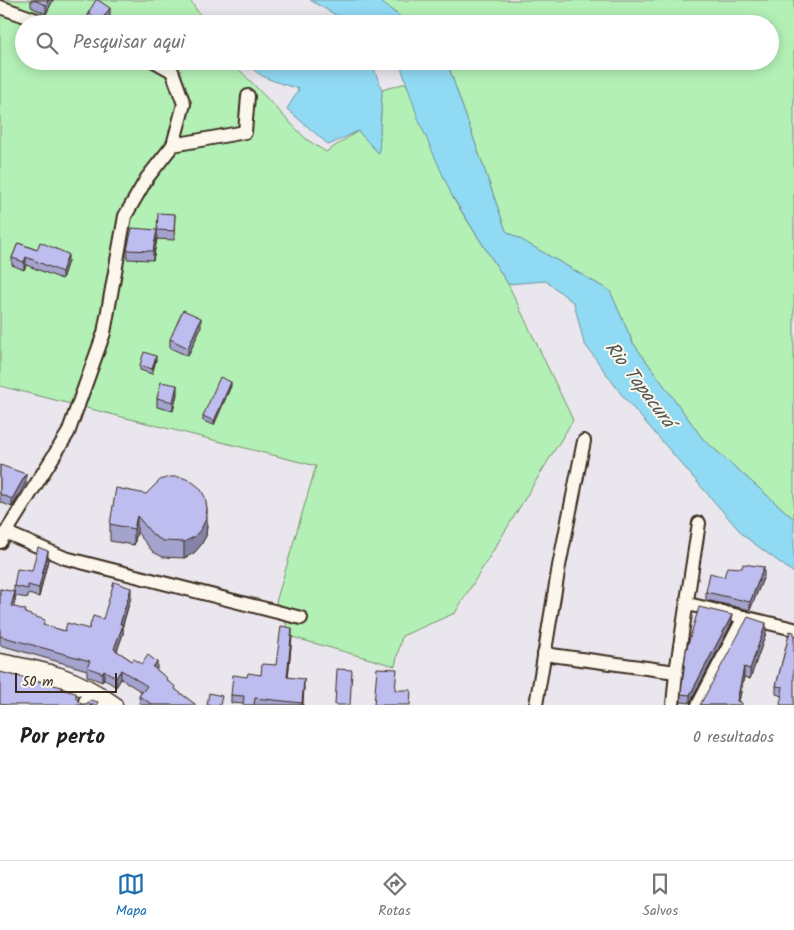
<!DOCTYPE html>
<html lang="pt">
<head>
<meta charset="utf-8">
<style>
  :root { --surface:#fff; --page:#f6f6f6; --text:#202124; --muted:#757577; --line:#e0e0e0; --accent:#1f6fb2 }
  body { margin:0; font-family:Kalam,sans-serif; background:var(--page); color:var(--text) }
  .scale { position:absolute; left:15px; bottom:12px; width:102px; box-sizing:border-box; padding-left:5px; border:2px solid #3b2a1e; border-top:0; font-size:14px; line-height:18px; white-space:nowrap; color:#3b2a1e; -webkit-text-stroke:4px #fbf7ec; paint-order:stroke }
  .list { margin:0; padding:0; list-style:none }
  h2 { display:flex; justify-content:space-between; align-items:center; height:65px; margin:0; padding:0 20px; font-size:21px }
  h2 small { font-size:16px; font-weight:400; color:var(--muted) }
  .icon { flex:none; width:28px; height:28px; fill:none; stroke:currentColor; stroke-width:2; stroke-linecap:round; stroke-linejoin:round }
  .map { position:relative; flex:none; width:794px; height:705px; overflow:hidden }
  .search { position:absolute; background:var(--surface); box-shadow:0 2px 12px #0003; left:15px; right:15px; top:15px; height:55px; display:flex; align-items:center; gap:12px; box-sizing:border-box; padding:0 18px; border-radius:28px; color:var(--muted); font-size:19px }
  .sheet { height:155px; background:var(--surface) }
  nav { display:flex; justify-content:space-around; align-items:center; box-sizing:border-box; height:70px; border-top:1px solid var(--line); background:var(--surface); font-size:14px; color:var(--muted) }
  nav a { display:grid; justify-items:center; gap:2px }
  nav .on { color:var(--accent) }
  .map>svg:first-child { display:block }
  .green { fill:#b3f0b6; stroke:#778d6a }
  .water { fill:#91daf3; stroke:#6f949e }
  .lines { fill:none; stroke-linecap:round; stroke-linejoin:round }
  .street-casing { stroke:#3b2a1e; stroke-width:16 }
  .secondary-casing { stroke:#3b2a1e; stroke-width:21 }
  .street { stroke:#fbf7ec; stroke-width:12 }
  .secondary { stroke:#fbf7ec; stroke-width:18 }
  .wall { fill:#a3a3ce; stroke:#3b2a1e }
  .shaded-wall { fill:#8584a7; stroke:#3b2a1e }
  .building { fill:#bebdef; stroke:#3b2a1e }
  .labels { text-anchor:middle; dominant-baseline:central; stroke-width:4; stroke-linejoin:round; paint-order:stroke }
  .water-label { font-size:19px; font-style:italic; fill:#505653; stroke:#fbf7ec }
</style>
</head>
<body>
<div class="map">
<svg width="794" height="705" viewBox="0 0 794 705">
  <rect width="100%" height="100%" fill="#e9e6ed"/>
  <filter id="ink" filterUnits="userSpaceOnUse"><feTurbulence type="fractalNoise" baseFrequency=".02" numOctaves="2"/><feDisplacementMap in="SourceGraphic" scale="10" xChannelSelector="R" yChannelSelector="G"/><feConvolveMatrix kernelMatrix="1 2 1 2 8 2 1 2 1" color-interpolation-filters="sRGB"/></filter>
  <g filter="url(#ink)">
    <g class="green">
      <path d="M0 0H190L206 24H24V61H231L306 139 326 152 358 131 379 153 382 90 406 83 454 200 508 284 573 420 455 613 402 636 395 666 292 637 276 602 316 466 0 386Z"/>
      <path d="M378 0H794V519L703 439 633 343 610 291 506 231 449 68 444 61H770V24H410Z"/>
    </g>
    <g class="water">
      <path d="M310 0H378L410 24H351Z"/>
      <path d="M247 61H371L382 90 379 154 358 131 329 145 287 109 299 89C282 83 256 79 247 61Z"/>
      <path d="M399 61H444L449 68 506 231 610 291 633 343 703 439 794 519V573L744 536 621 394 584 343 574 303 546 281 508 284 452 196 419 121Z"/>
    </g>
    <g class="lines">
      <defs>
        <g id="street">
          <path d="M0 7 48 24"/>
          <path d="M154 61 172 71 184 104 173 145"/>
          <path d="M7 533 65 558 301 618"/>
          <path d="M0 542 68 433 104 333 125 216 147 178 173 145 245 132 248 96"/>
          <path d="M688 604 794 629"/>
          <path d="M544 654 676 672"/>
          <path d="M84 705 89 689"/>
          <path d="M536 705 559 566 584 441"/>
          <path d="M673 705 676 672 699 523"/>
          <path d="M698 705 744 617"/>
        </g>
        <path id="secondary" d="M0 663C47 672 73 677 113 705"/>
      </defs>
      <use href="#street" class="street-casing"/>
      <use href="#secondary" class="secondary-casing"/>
      <use href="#street" class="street"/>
      <use href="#secondary" class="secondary"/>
    </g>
    <g class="wall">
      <path d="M31 0H53L46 14 31 7Z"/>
      <path d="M88 13 110 17 105 24H91L88 22Z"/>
      <path d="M175 214 174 240 157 239 153 260 127 259V250L157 230Z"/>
      <path d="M18 243 68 261 62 279 26 265 24 270 12 265V258Z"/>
      <path d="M201 327 188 356 170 348V339Z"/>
      <path d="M156 360 152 374 140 370V365Z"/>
      <path d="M231 386 214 425 203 421V416Z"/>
      <path d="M177 394 173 411 157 407V398Z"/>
      <path d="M0 465 26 483 12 507 0 502Z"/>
      <path d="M146 494 207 525 206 536 201 545 194 553 184 558 163 557 153 552 137 532 134 545 110 541V524Z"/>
      <path d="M48 560 39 597 28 594V598L15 596V601L13 606 45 626 65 631 89 629 103 619 131 597 123 625V634L117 651 132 661 142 664 157 670 176 690 196 705H140L139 696 142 692 121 679 116 687 104 679 102 682 87 676V670L0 645V589L14 592V586Z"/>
      <path d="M764 576 750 610 706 600V592L724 577Z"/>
      <path d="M732 623 690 703 681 702V694Z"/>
      <path d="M790 631 782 696 776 694V686Z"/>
      <path d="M766 633 750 679 744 677 739 702 742 705H700Z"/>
      <path d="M292 636 288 678 304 687 303 705H243V704L231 703V695L247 677 261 675 276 665Z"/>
    </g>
    <g class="shaded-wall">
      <path d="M48 0H53L46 14V5Z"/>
      <path d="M110 8V17L105 24H101V21Z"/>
      <path d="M157 230V239L153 260V251Z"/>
      <path d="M68 254V261L62 279V272Z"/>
      <path d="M26 257V265L24 270V262Z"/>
      <path d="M201 318V327L188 356V348Z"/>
      <path d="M156 356V360L152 374V369Z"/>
      <path d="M231 382V386L214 425V421Z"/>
      <path d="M177 385V394L173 411V402Z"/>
      <path d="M26 474V483L12 507V499Z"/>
      <path d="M207 508V525L206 536 201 545 194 553 184 558V542Z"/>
      <path d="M137 516V532L134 545V529Z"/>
      <path d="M48 551V560L39 597V588Z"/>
      <path d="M764 567V576L750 610V602Z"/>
      <path d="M131 588V597L120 633V624Z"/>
      <path d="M15 592V601L11 615V606Z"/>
      <path d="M732 615V623L690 703V695Z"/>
      <path d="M766 623V633L750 679V669Z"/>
      <path d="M123 625V634L114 658V649Z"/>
      <path d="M292 628V636L287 686V677Z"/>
      <path d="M157 662V671L153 667Z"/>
      <path d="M744 667V677L738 705 737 701Z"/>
      <path d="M104 670V679L102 682V673Z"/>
      <path d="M121 670V679L116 687V678Z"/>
      <path d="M304 679V687L302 705Z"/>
    </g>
    <g class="building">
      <path d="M34 0H48L46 5Z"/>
      <path d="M96 0H98L110 8 101 21 88 13Z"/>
      <path d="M158 213 175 214 174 231 157 230Z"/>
      <path d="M132 228 157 230 153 251 127 250Z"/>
      <path d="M40 242 68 254 62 272 26 257 24 262 12 258 18 243 37 250Z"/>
      <path d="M183 310 201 318 188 348 170 339Z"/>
      <path d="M144 352 156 356 152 369 140 365Z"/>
      <path d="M220 377 231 382 214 421 203 416Z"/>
      <path d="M161 382 177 385 173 402 157 398Z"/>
      <path d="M0 465 26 474 12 499 0 494Z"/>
      <path d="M170 477H181L191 481 200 488 205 497 207 508 206 519 201 529 194 537 184 542 163 541 153 535 137 516 134 529 110 524 116 488 146 494 160 480Z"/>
      <path d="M38 547 48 551 39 588 28 585V589L14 586 17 569 32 571Z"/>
      <path d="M743 564 764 567 750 602 706 592 710 573 724 577 727 567 742 568Z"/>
      <path d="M114 582 131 588 120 624 123 625 114 649 132 661 134 659 142 664 148 655 157 662 153 667 167 678 166 680 176 687 175 689 196 705H153L139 696 147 686 121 670 116 678 104 670 102 673 87 667 90 661 0 636V589L15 592 11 606 26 610 25 613 45 620 43 625 65 631 67 623 89 629 93 616 103 619Z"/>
      <path d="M699 607 732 615 690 695 681 694 686 651Z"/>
      <path d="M748 617 766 623 750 669 744 667 737 701 742 703V705H700Z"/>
      <path d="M281 626 292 628 287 677 304 679 302 703 255 698 254 705H243L244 696 231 695 233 675 247 677 248 673 261 675 262 664 276 665Z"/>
      <path d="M790 631 794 632V705H780L783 687 776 686Z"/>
      <path d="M377 668 397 669 395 690H411L410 705H374Z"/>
      <path d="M337 669 352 670 350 705H335Z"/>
      <path d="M0 672 62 687 61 689 76 693V698L81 704H86L91 700 98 702 97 705H6L0 704Z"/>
      <path d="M209 693 222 696 220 705H207Z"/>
    </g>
  </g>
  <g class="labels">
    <g class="water-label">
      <text transform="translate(639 385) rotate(53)">Rio Tapacurá</text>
    </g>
  </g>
</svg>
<div class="scale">50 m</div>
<div class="search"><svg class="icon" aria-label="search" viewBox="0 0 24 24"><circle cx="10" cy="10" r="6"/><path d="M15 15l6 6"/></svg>Pesquisar aqui</div>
</div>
<section class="sheet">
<h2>Por perto<small>0 resultados</small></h2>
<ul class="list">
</ul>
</section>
<nav>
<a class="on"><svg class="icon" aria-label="map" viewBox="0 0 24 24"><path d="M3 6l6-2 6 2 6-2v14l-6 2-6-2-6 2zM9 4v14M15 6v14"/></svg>Mapa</a>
<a><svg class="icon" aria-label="directions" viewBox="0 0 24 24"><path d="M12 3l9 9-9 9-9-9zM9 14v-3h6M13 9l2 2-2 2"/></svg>Rotas</a>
<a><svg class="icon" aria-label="saved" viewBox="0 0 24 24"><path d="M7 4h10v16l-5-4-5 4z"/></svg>Salvos</a>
</nav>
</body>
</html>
